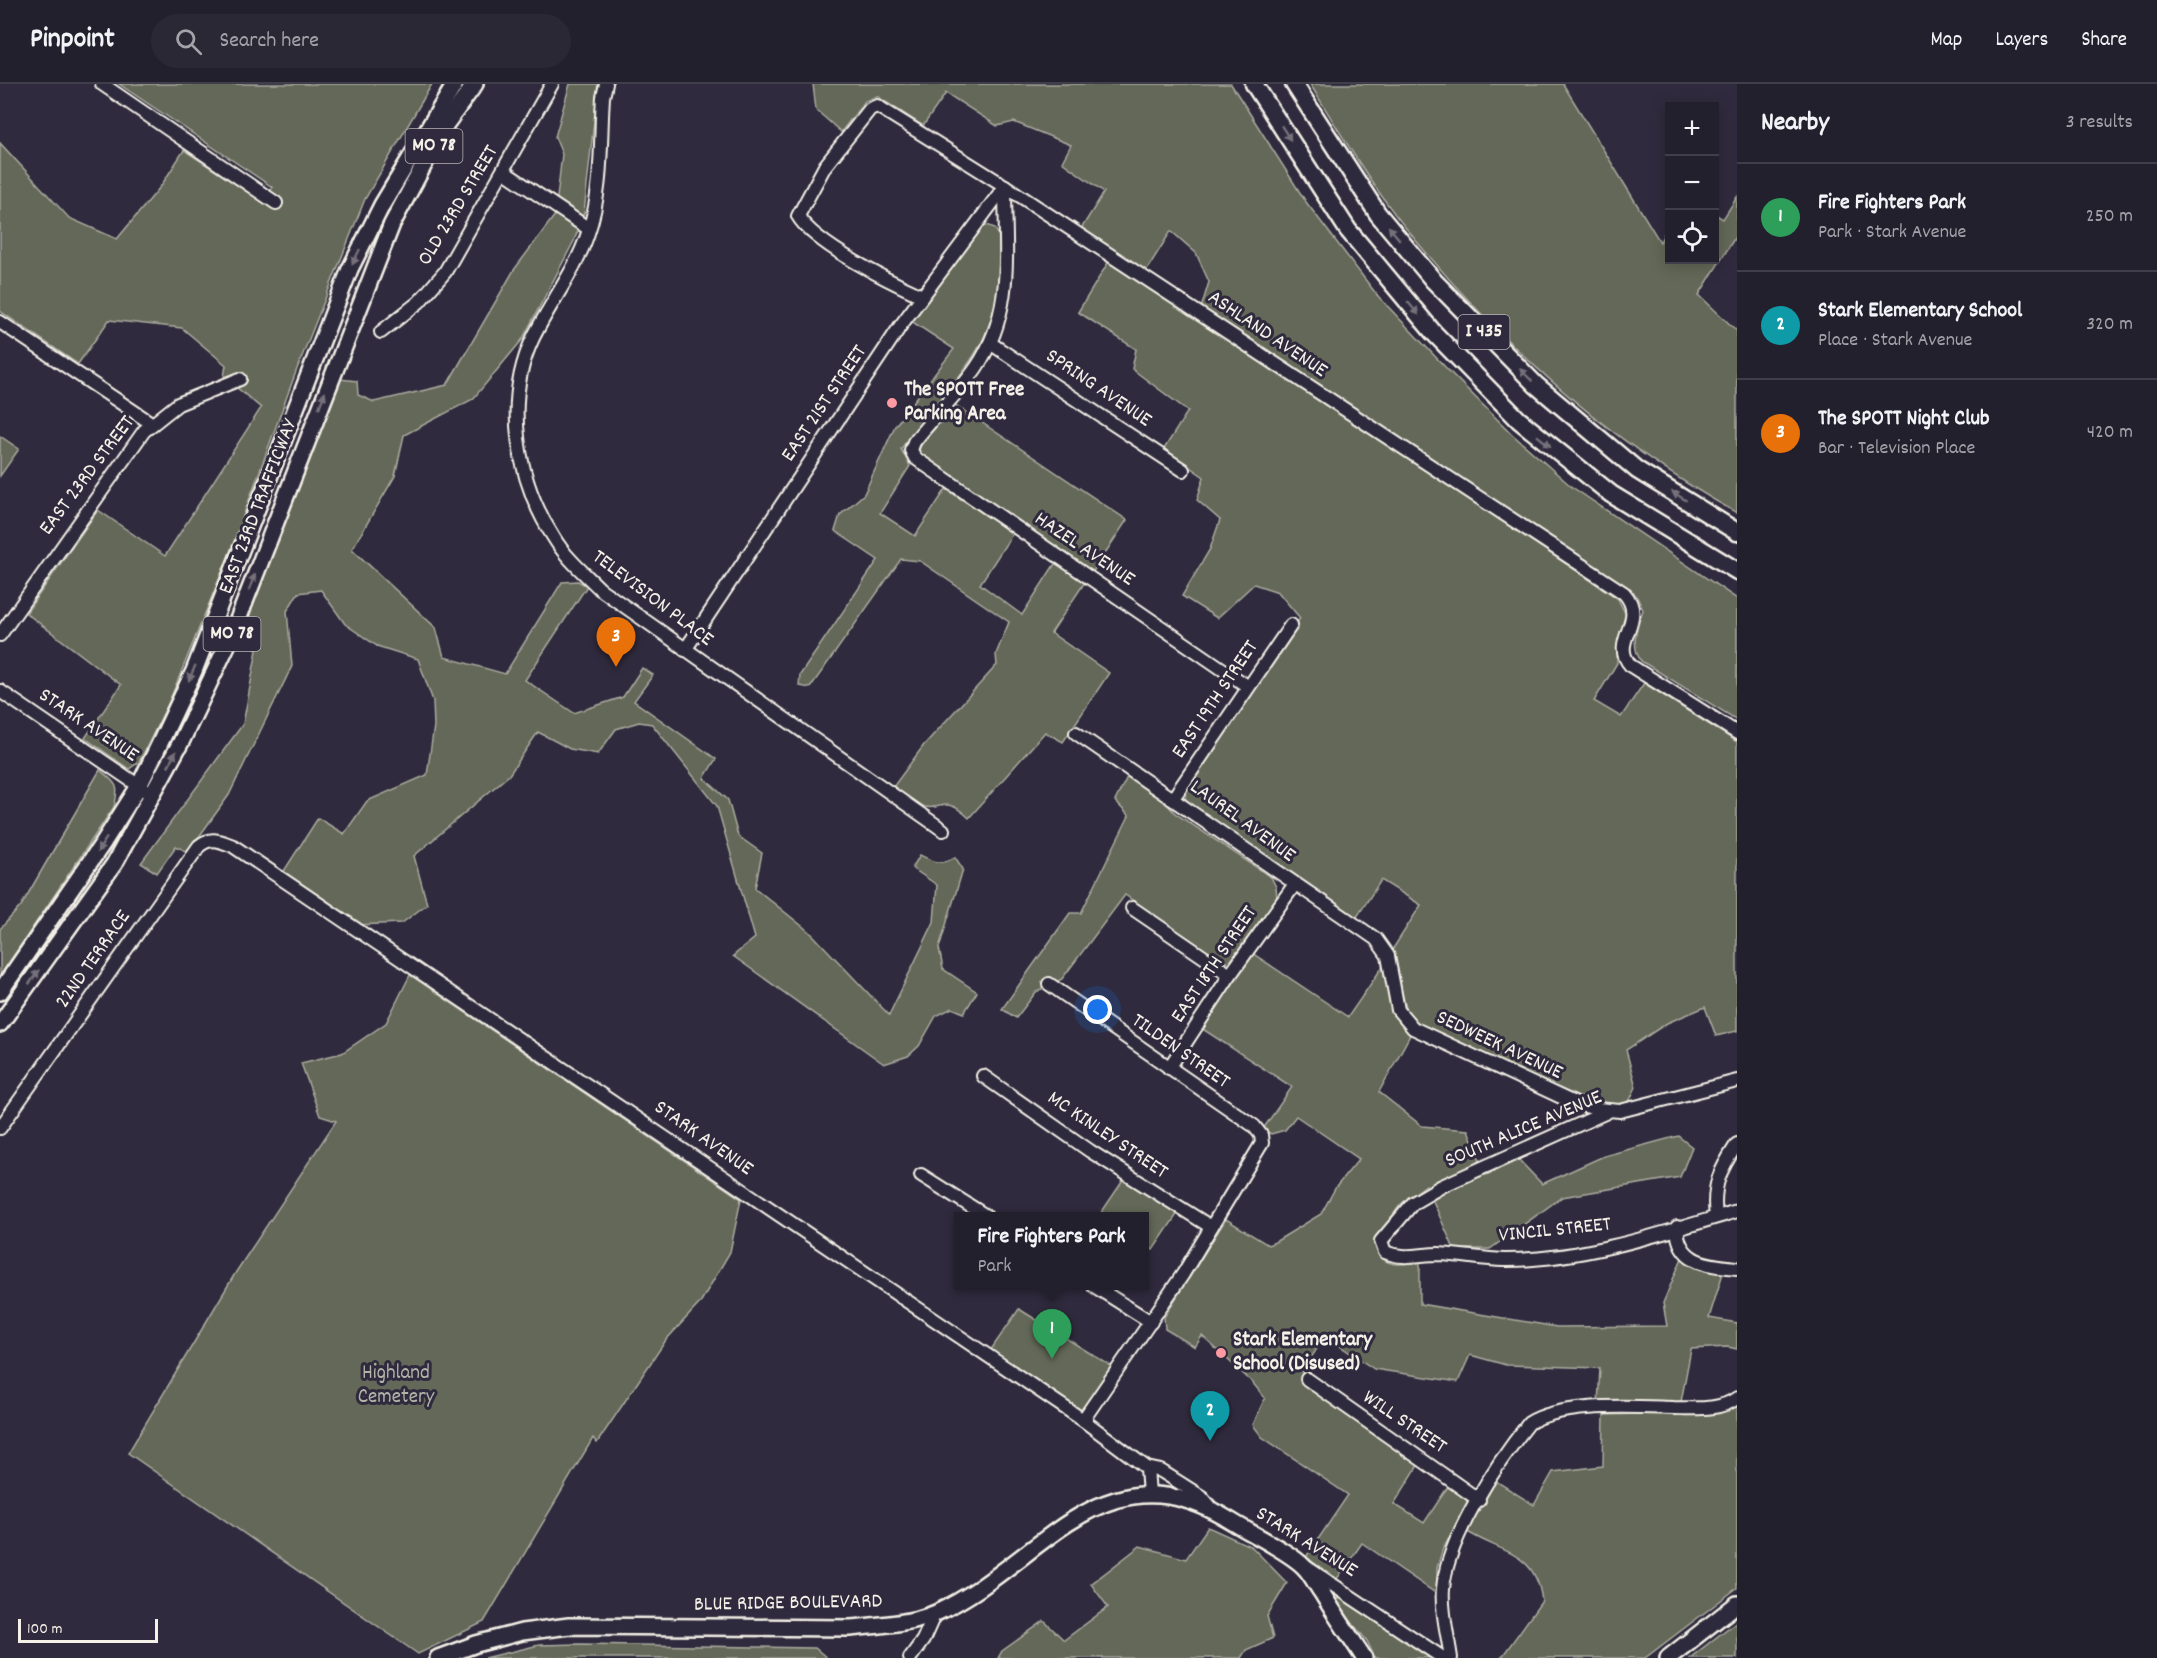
<!DOCTYPE html>
<html lang="en">
<head>
<meta charset="utf-8">
<style>
  :root { --surface:#23202e; --page:#2b2836; --text:#f1f3f6; --muted:#a3a3aa; --line:#403e4a; --accent:#ff9aa2 }
  body { margin:0; font-family:Dekko,sans-serif; background:var(--page); color:var(--text) }
  .controls { position:absolute; right:18px; top:18px; display:grid; overflow:hidden; border-radius:0px; box-shadow:0 3px 15px #0003 }
  .controls button { width:54px; height:54px; display:grid; place-items:center; padding:0; border:0; border-bottom:2px solid var(--line); background:var(--surface); color:var(--text); font:30px sans-serif }
  .scale { position:absolute; left:18px; bottom:15px; width:140px; box-sizing:border-box; padding-left:6px; border:3px solid #f4f1e8; border-top:0; font-size:16px; line-height:21px; white-space:nowrap; color:#f4f1e8; -webkit-text-stroke:4px #2f2a3d; paint-order:stroke }
  .you { position:absolute; left:1098px; top:926px; width:21px; height:21px; margin:-15px; border:4px solid #fff; border-radius:50%; background:#1a73e8; box-shadow:0 0 0 9px #1a73e833 }
  .badge { display:grid; place-items:center; width:39px; height:39px; border-radius:50%; background:var(--accent); color:#fff; font-size:20px; font-weight:700 }
  .pin { position:absolute; translate:-50% -50px; filter:drop-shadow(0 2px 3px #0008) }
  .pin::after { content:''; position:absolute; top:32px; width:21px; height:18px; background:inherit; clip-path:polygon(0 0,100% 0,50% 100%) }
  .popup { position:absolute; left:954px; top:1128px; width:195px; height:78px; box-sizing:border-box; display:grid; place-content:center; border-radius:0px; background:var(--surface); filter:drop-shadow(0 2px 4px #0005); font-size:20px; white-space:nowrap; color:var(--muted) }
  .popup b { font-size:22px; color:var(--text) }
  .popup::after { content:''; position:absolute; left:50%; top:100%; margin-left:-12px; border:12px solid transparent; border-top-color:var(--surface) }
  .list { margin:0; padding:0; list-style:none }
  h2 { display:flex; justify-content:space-between; align-items:center; height:78px; margin:0; padding:0 24px; font-size:26px }
  h2 small { font-size:20px; font-weight:400; color:var(--muted) }
  .list li { display:grid; grid-template-columns:39px 1fr auto; gap:18px; align-items:center; box-sizing:border-box; height:108px; padding:0 24px; border-top:2px solid var(--line) }
  .list b { display:block; font-size:22px; white-space:nowrap }
  .list p { margin:0; font-size:20px; white-space:nowrap; color:var(--muted) }
  .list em { font-size:20px; font-style:normal; color:var(--muted) }
  .icon { flex:none; width:33px; height:33px; fill:none; stroke:currentColor; stroke-width:2; stroke-linecap:round; stroke-linejoin:round }
  .map { position:relative; flex:none; width:1737px; height:1574px; overflow:hidden }
  header { display:flex; align-items:center; gap:36px; box-sizing:border-box; height:84px; padding:0 30px; background:var(--surface); border-bottom:2px solid var(--line) }
  header strong { font-size:28px }
  nav { display:flex; gap:33px; margin-inline-start:auto; font-size:21px }
  .search { width:420px; height:54px; background:var(--page); display:flex; align-items:center; gap:15px; box-sizing:border-box; padding:0 21px; border-radius:33px; color:var(--muted); font-size:22px }
  main { display:flex }
  aside { flex:1; background:var(--surface) }
  .map>svg:first-child { display:block }
  .green { fill:#646759; stroke:#acaca0; stroke-width:1.5 }
  .lines { fill:none; stroke-linecap:round; stroke-linejoin:round }
  .minor-casing { stroke:#f4f1e8; stroke-width:16 }
  .major-casing { stroke:#f4f1e8; stroke-width:20 }
  .highway-casing { stroke:#f4f1e8; stroke-width:21 }
  .minor { stroke:#2f2a3d; stroke-width:12 }
  .major { stroke:#2f2a3d; stroke-width:15 }
  .highway { stroke:#2f2a3d; stroke-width:16 }
  .oneway { fill:#747079 }
  .poi-dot { fill:#ff9aa2; stroke:#2f2a3d; stroke-width:2 }
  .labels { text-anchor:middle; dominant-baseline:central; stroke-width:6; stroke-linejoin:round; paint-order:stroke }
  .shield { fill:#2f2a3d; stroke:#b9b5b5; stroke-width:1.5 }
  .shield-label { font-size:20px; font-weight:bold; fill:#f4f1e8 }
  .street-label { font-size:21px; fill:#f4f1e8; stroke:#2f2a3d }
  .poi-label { font-size:21px; font-weight:bold; fill:#f4f1e8; stroke:#2f2a3d; text-anchor:start }
  .park-label { font-size:21px; fill:#b3b3a8; stroke:#2f2a3d }
</style>
</head>
<body>
<header>
<strong>Pinpoint</strong>
<div class="search"><svg class="icon" aria-label="search" viewBox="0 0 24 24"><circle cx="10" cy="10" r="6"/><path d="M15 15l6 6"/></svg>Search here</div>
<nav><a>Map</a><a>Layers</a><a>Share</a></nav>
</header>
<main>
<div class="map">
<svg width="1737" height="1574" viewBox="0 0 1737 1574">
  <rect width="100%" height="100%" fill="#2f2a3d"/>
  <filter id="ink" filterUnits="userSpaceOnUse"><feTurbulence type="fractalNoise" baseFrequency=".0167" numOctaves="2"/><feDisplacementMap in="SourceGraphic" scale="12" xChannelSelector="R" yChannelSelector="G"/><feConvolveMatrix kernelMatrix="1 2 1 2 8 2 1 2 1" color-interpolation-filters="sRGB"/></filter>
  <g filter="url(#ink)">
    <g class="green">
      <path d="M119 0H432L365 115 297 285 230 468 169 618 139 678 129 685 85 654 121 601 26 529 98 426 165 472 261 324 224 293 226 281 182 244 109 236 78 280 0 227V59L69 134 117 155 161 102 184 66 264 119 272 103Z"/>
      <path d="M570 0H598L584 129 574 157 522 256 473 315 404 351 395 392 352 465 436 544 444 573 505 590 562 498 578 497 587 502 525 596 574 629 623 613 642 584 653 591 634 617 716 675 704 694 728 716 738 752 762 769 755 804 812 850 889 931 934 838 937 801 912 784 920 771C934 778 941 782 955 773L963 785 939 864 943 885 977 908 964 929 952 924 936 932 919 962 908 972 884 980 733 872 755 854 717 722 652 640 639 638 616 645 598 670 570 665 538 648 509 691 414 772 427 820 402 839 357 841 282 790 318 734 344 750 367 717 427 691 434 642 433 617 418 575 377 562 345 540 321 506 298 509 287 527 292 582 229 711 188 768 176 762 157 789 141 779 243 640 257 566 242 550 340 295 357 297 358 311 374 318 447 301 514 186 555 131 562 70 555 53Z"/>
      <path d="M813 0H1231L1306 118 1377 211 1447 285 1513 351 1572 403 1737 515V636L1641 577C1630 561 1637 543 1643 526L1636 511 1273 271 1386 358 1618 515 1627 533 1617 569V579L1594 617 1621 633 1644 599 1737 658V947L1716 952 1705 923 1667 939 1626 966 1636 1003 1628 1020 1615 1022 1594 1020 1414 938C1398 917 1403 890 1392 866L1421 821 1381 796 1355 836 1189 720 1185 713 1187 703 1300 534 1278 508 1254 500 1217 534 1182 512 1210 465 1220 436 1197 416 1204 393 1164 365 1188 327 1132 285 1136 265 1078 228 1109 177 1207 239 1202 221 1209 198 1196 169 1171 147 1146 187 1081 145 1104 108 1062 78 1071 61 1014 38 997 42 946 9 923 42 877 12 865 17 841 48 816 26Z"/>
      <path d="M1310 0H1563L1660 158 1669 140 1670 176H1714L1715 130 1723 135 1737 113V150L1699 211 1737 247V429C1605 356 1490 251 1397 133 1365 91 1338 45 1310 0Z"/>
      <path d="M987 141 995 144C1004 160 1002 179 1000 197 989 279 943 303 901 365L910 382 880 429 915 452 946 405 1013 449 980 500 1022 531 1056 478 1085 498 1051 549 1109 589 1063 658 1045 648 969 734C943 709 941 729 921 722 912 718 902 709 893 703L924 661 997 581 996 570 1009 538 920 477 901 475 810 604 799 602 800 591 878 476 835 447 840 431 864 410 895 342 954 265 911 237 979 143Z"/>
      <path d="M954 320 1127 436 1092 489 921 373 919 366 923 357Z"/>
      <path d="M0 352 19 365 0 392Z"/>
      <path d="M100 686C117 700 120 701 114 723L0 892V845L21 822Z"/>
      <path d="M1128 691 1158 711 1176 730 1271 793 1276 803 1277 814 1229 879 1220 876 1125 811 1062 895 1036 908 1016 934 1002 925 1070 829H1081L1129 732 1115 717Z"/>
      <path d="M1252 869 1348 933 1383 882 1397 936 1410 951 1379 1008 1422 1042 1468 1046 1486 1091 1519 1076 1542 1100 1604 1072 1678 1052 1692 1063 1680 1093 1562 1113 1490 1165H1454L1426 1101 1400 1121 1375 1157C1381 1185 1396 1181 1420 1178V1220L1557 1243 1667 1242 1663 1219 1682 1174 1700 1184 1723 1189 1709 1234 1737 1239V1265L1728 1263 1691 1265 1681 1318 1598 1320 1600 1284 1506 1281 1470 1271 1458 1298 1374 1285 1325 1252 1302 1288 1307 1303 1419 1380 1394 1420 1424 1439 1449 1401 1464 1412 1468 1419 1442 1467 1437 1484V1510L1362 1459 1337 1495 1306 1473 1348 1411 1262 1353 1253 1341 1265 1314 1252 1298 1202 1252 1195 1263 1165 1245 1164 1233 1226 1135 1268 1161 1275 1158 1321 1130 1336 1103 1359 1075 1296 1032 1285 1046 1271 1050 1263 1045 1292 1003 1201 944Z"/>
      <path d="M410 891 741 1115 730 1168 700 1219 666 1256 597 1359 593 1354 484 1538 418 1570 128 1369 236 1188 336 1037 320 1032 301 979 342 969 386 939Z"/>
      <path d="M1124 1095 1178 1129 1153 1166 1145 1161V1132H1099Z"/>
      <path d="M1019 1225 1114 1284 1086 1325 1080 1327 1074 1324 990 1267Z"/>
      <path d="M1737 1321V1504L1645 1574H1501L1542 1517C1536 1467 1503 1470 1466 1447L1496 1397 1534 1421 1553 1388 1603 1382 1604 1331 1713 1328Z"/>
      <path d="M1208 1443 1252 1463 1287 1499 1267 1532 1273 1554 1246 1566 1241 1574H998L1002 1567 1044 1537 1064 1556 1108 1523 1091 1500 1140 1462 1186 1475Z"/>
      <path d="M1338 1513H1344L1435 1574H1375L1367 1557 1335 1518Z"/>
      <path d="M1737 1537V1574H1690Z"/>
      <path d="M580 1560 815 1564 827 1574H485L539 1561Z"/>
    </g>
    <g class="lines">
      <defs>
        <g id="minor">
          <path d="M102 0 276 119"/>
          <path d="M606 0 603 13C600 58 603 106 588 149 576 186 550 219 533 254 503 317 517 397 554 454 566 474 584 489 600 505L943 746"/>
          <path d="M503 87 589 145"/>
          <path d="M1005 102C1005 166 1015 227 976 284 958 310 933 333 914 358L911 366 915 374 1247 602"/>
          <path d="M922 212C891 198 815 161 798 132L825 82 870 25 877 22 1005 102 1624 509C1649 537 1608 557 1631 582L1737 649"/>
          <path d="M0 238 151 339"/>
          <path d="M381 248 419 218 445 188 552 0"/>
          <path d="M990 259 1183 386"/>
          <path d="M0 551 144 347 178 320 240 295"/>
          <path d="M685 566 901 241 1005 102"/>
          <path d="M0 607 145 706"/>
          <path d="M1076 649 1376 855 1388 872 1398 926 1413 944 1576 1020 1597 1025 1620 1027 1737 997"/>
          <path d="M1174 713 1291 541"/>
          <path d="M1132 824 1230 891"/>
          <path d="M1049 900 1254 1042 1261 1051 1262 1059 1183 1190 1083 1336"/>
          <path d="M1169 984 1230 891 1295 800"/>
          <path d="M983 992 1090 1067 1211 1143"/>
          <path d="M1607 1028 1442 1102 1413 1119 1381 1157 1385 1168C1403 1176 1419 1170 1439 1170 1460 1171 1482 1175 1503 1176 1580 1177 1664 1149 1737 1127"/>
          <path d="M0 1044 199 762C211 752 220 757 233 762L1083 1336 1147 1384 1161 1387 1202 1413 1213 1426"/>
          <path d="M921 1091 986 1132"/>
          <path d="M1716 1133C1712 1101 1720 1086 1737 1060"/>
          <path d="M1677 1143C1678 1179 1707 1181 1737 1184"/>
          <path d="M1094 1202 1151 1238"/>
          <path d="M1307 1295 1479 1416"/>
          <path d="M1147 1384 1149 1410"/>
          <path d="M1306 1483 1443 1574"/>
          <path d="M910 1574 923 1556 935 1529"/>
          <path d="M1451 1574C1448 1552 1441 1527 1443 1505 1447 1454 1497 1379 1529 1339 1562 1318 1634 1323 1674 1324 1694 1324 1720 1327 1737 1314"/>
        </g>
        <g id="major">
          <path d="M0 908 103 759 139 702 160 659 194 587 350 185 382 121 455 0"/>
          <path d="M0 940 114 780 181 658 232 551 392 140 446 40 475 0"/>
          <path d="M438 1574 476 1560 522 1548 569 1542 851 1544C878 1541 911 1540 936 1529 1043 1480 1101 1357 1231 1437 1250 1449 1290 1468 1304 1483 1312 1491 1316 1501 1322 1509 1335 1531 1350 1552 1364 1574"/>
          <path d="M1668 1574 1737 1520"/>
        </g>
        <g id="highway">
          <path d="M1254 0 1348 146 1433 248 1519 336 1611 410 1737 487"/>
          <path d="M1294 0 1378 130 1434 197 1536 301 1637 386 1737 448"/>
        </g>
      </defs>
      <use href="#minor" class="minor-casing"/>
      <use href="#major" class="major-casing"/>
      <use href="#highway" class="highway-casing"/>
      <use href="#minor" class="minor"/>
      <use href="#major" class="major"/>
      <use href="#highway" class="highway"/>
    </g>
    <defs><path id="oneway-solid" d="M-6-.8H1V-3.2L6.5 0L1 3.2V.8H-6Z" transform="scale(1.5)"/></defs>
    <g class="oneway">
      <use href="#oneway-solid" transform="translate(1286 49) rotate(57)"/>
      <use href="#oneway-solid" transform="translate(1394 149) rotate(-130)"/>
      <use href="#oneway-solid" transform="translate(356 173) rotate(116)"/>
      <use href="#oneway-solid" transform="translate(1413 224) rotate(50)"/>
      <use href="#oneway-solid" transform="translate(1526 291) rotate(-135)"/>
      <use href="#oneway-solid" transform="translate(322 316) rotate(-69)"/>
      <use href="#oneway-solid" transform="translate(1544 357) rotate(39)"/>
      <use href="#oneway-solid" transform="translate(1679 412) rotate(-148)"/>
      <use href="#oneway-solid" transform="translate(252 498) rotate(-69)"/>
      <use href="#oneway-solid" transform="translate(192 589) rotate(114)"/>
      <use href="#oneway-solid" transform="translate(172 675) rotate(-63)"/>
      <use href="#oneway-solid" transform="translate(102 761) rotate(123)"/>
      <use href="#oneway-solid" transform="translate(34 893) rotate(-55)"/>
    </g>
  </g>
  <g class="poi-dot">
    <circle cx="892" cy="319" r="6"/>
    <circle cx="1221" cy="1269" r="6"/>
  </g>
  <g class="labels">
    <g class="shield">
      <rect x="405.5" y="45" width="57" height="34" rx="4.5"/>
      <rect x="1458.5" y="231" width="51" height="34" rx="4.5"/>
      <rect x="203.5" y="533" width="57" height="34" rx="4.5"/>
    </g>
    <g class="shield-label">
      <text x="434" y="62">MO 78</text>
      <text x="1484" y="248">I 435</text>
      <text x="232" y="550">MO 78</text>
    </g>
    <g class="street-label">
      <text transform="translate(459 122) rotate(-59)">OLD 23RD STREET</text>
      <text transform="translate(1267 251) rotate(34)">ASHLAND AVENUE</text>
      <text transform="translate(1098 305) rotate(34)">SPRING AVENUE</text>
      <text transform="translate(825 320) rotate(-56)">EAST 21ST STREET</text>
      <text transform="translate(88 392) rotate(-53)">EAST 23RD STREET</text>
      <text transform="translate(259 423) rotate(-69)">EAST 23RD TRAFFICWAY</text>
      <text transform="translate(1084 466) rotate(34)">HAZEL AVENUE</text>
      <text transform="translate(652 515) rotate(37)">TELEVISION PLACE</text>
      <text transform="translate(1216 616) rotate(-56)">EAST 19TH STREET</text>
      <text transform="translate(88 642) rotate(34)">STARK AVENUE</text>
      <text transform="translate(1242 738) rotate(36)">LAUREL AVENUE</text>
      <text transform="translate(94 876) rotate(-55)">22ND TERRACE</text>
      <text transform="translate(1215 881) rotate(-56)">EAST 18TH STREET</text>
      <text transform="translate(1499 962) rotate(25)">SEDWEEK AVENUE</text>
      <text transform="translate(1180 968) rotate(35)">TILDEN STREET</text>
      <text transform="translate(1524 1046) rotate(-23)">SOUTH ALICE AVENUE</text>
      <text transform="translate(1107 1052) rotate(34)">MC KINLEY STREET</text>
      <text transform="translate(703 1055) rotate(35)">STARK AVENUE</text>
      <text transform="translate(1555 1147) rotate(-6)">VINCIL STREET</text>
      <text transform="translate(1404 1339) rotate(34)">WILL STREET</text>
      <text transform="translate(1306 1459) rotate(32)">STARK AVENUE</text>
      <text transform="translate(788 1520) rotate(-1)">BLUE RIDGE BOULEVARD</text>
    </g>
    <g class="poi-label">
      <text x="904" y="307">The SPOTT Free<tspan x="904" dy="24">Parking Area</tspan></text>
      <text x="1233" y="1257">Stark Elementary<tspan x="1233" dy="24">School (Disused)</tspan></text>
    </g>
    <g class="park-label">
      <text x="396" y="1290">Highland<tspan x="396" dy="24">Cemetery</tspan></text>
    </g>
  </g>
</svg>
<div class="controls">
<button>+</button>
<button>−</button>
<button><svg class="icon" aria-label="locate" viewBox="0 0 24 24"><circle cx="12" cy="12" r="6"/><path d="M12 2v4M12 18v4M2 12h4M18 12h4"/></svg></button>
</div>
<div class="scale">100 m</div>
<div class="you"></div>
<div class="pin badge" style="left:1052px;top:1275px;background:#2e9e5b">1</div>
<div class="popup"><b>Fire Fighters Park</b>Park</div>
<div class="pin badge" style="left:1210px;top:1357px;background:#0f9aa8">2</div>
<div class="pin badge" style="left:616px;top:583px;background:#e8710a">3</div>
</div>
<aside>
<h2>Nearby<small>3 results</small></h2>
<ul class="list">
<li><span class="badge" style="background:#2e9e5b">1</span><div><b>Fire Fighters Park</b><p>Park · Stark Avenue</p></div><em>250 m</em></li>
<li><span class="badge" style="background:#0f9aa8">2</span><div><b>Stark Elementary School</b><p>Place · Stark Avenue</p></div><em>320 m</em></li>
<li><span class="badge" style="background:#e8710a">3</span><div><b>The SPOTT Night Club</b><p>Bar · Television Place</p></div><em>420 m</em></li>
</ul>
</aside>
</main>
</body>
</html>
